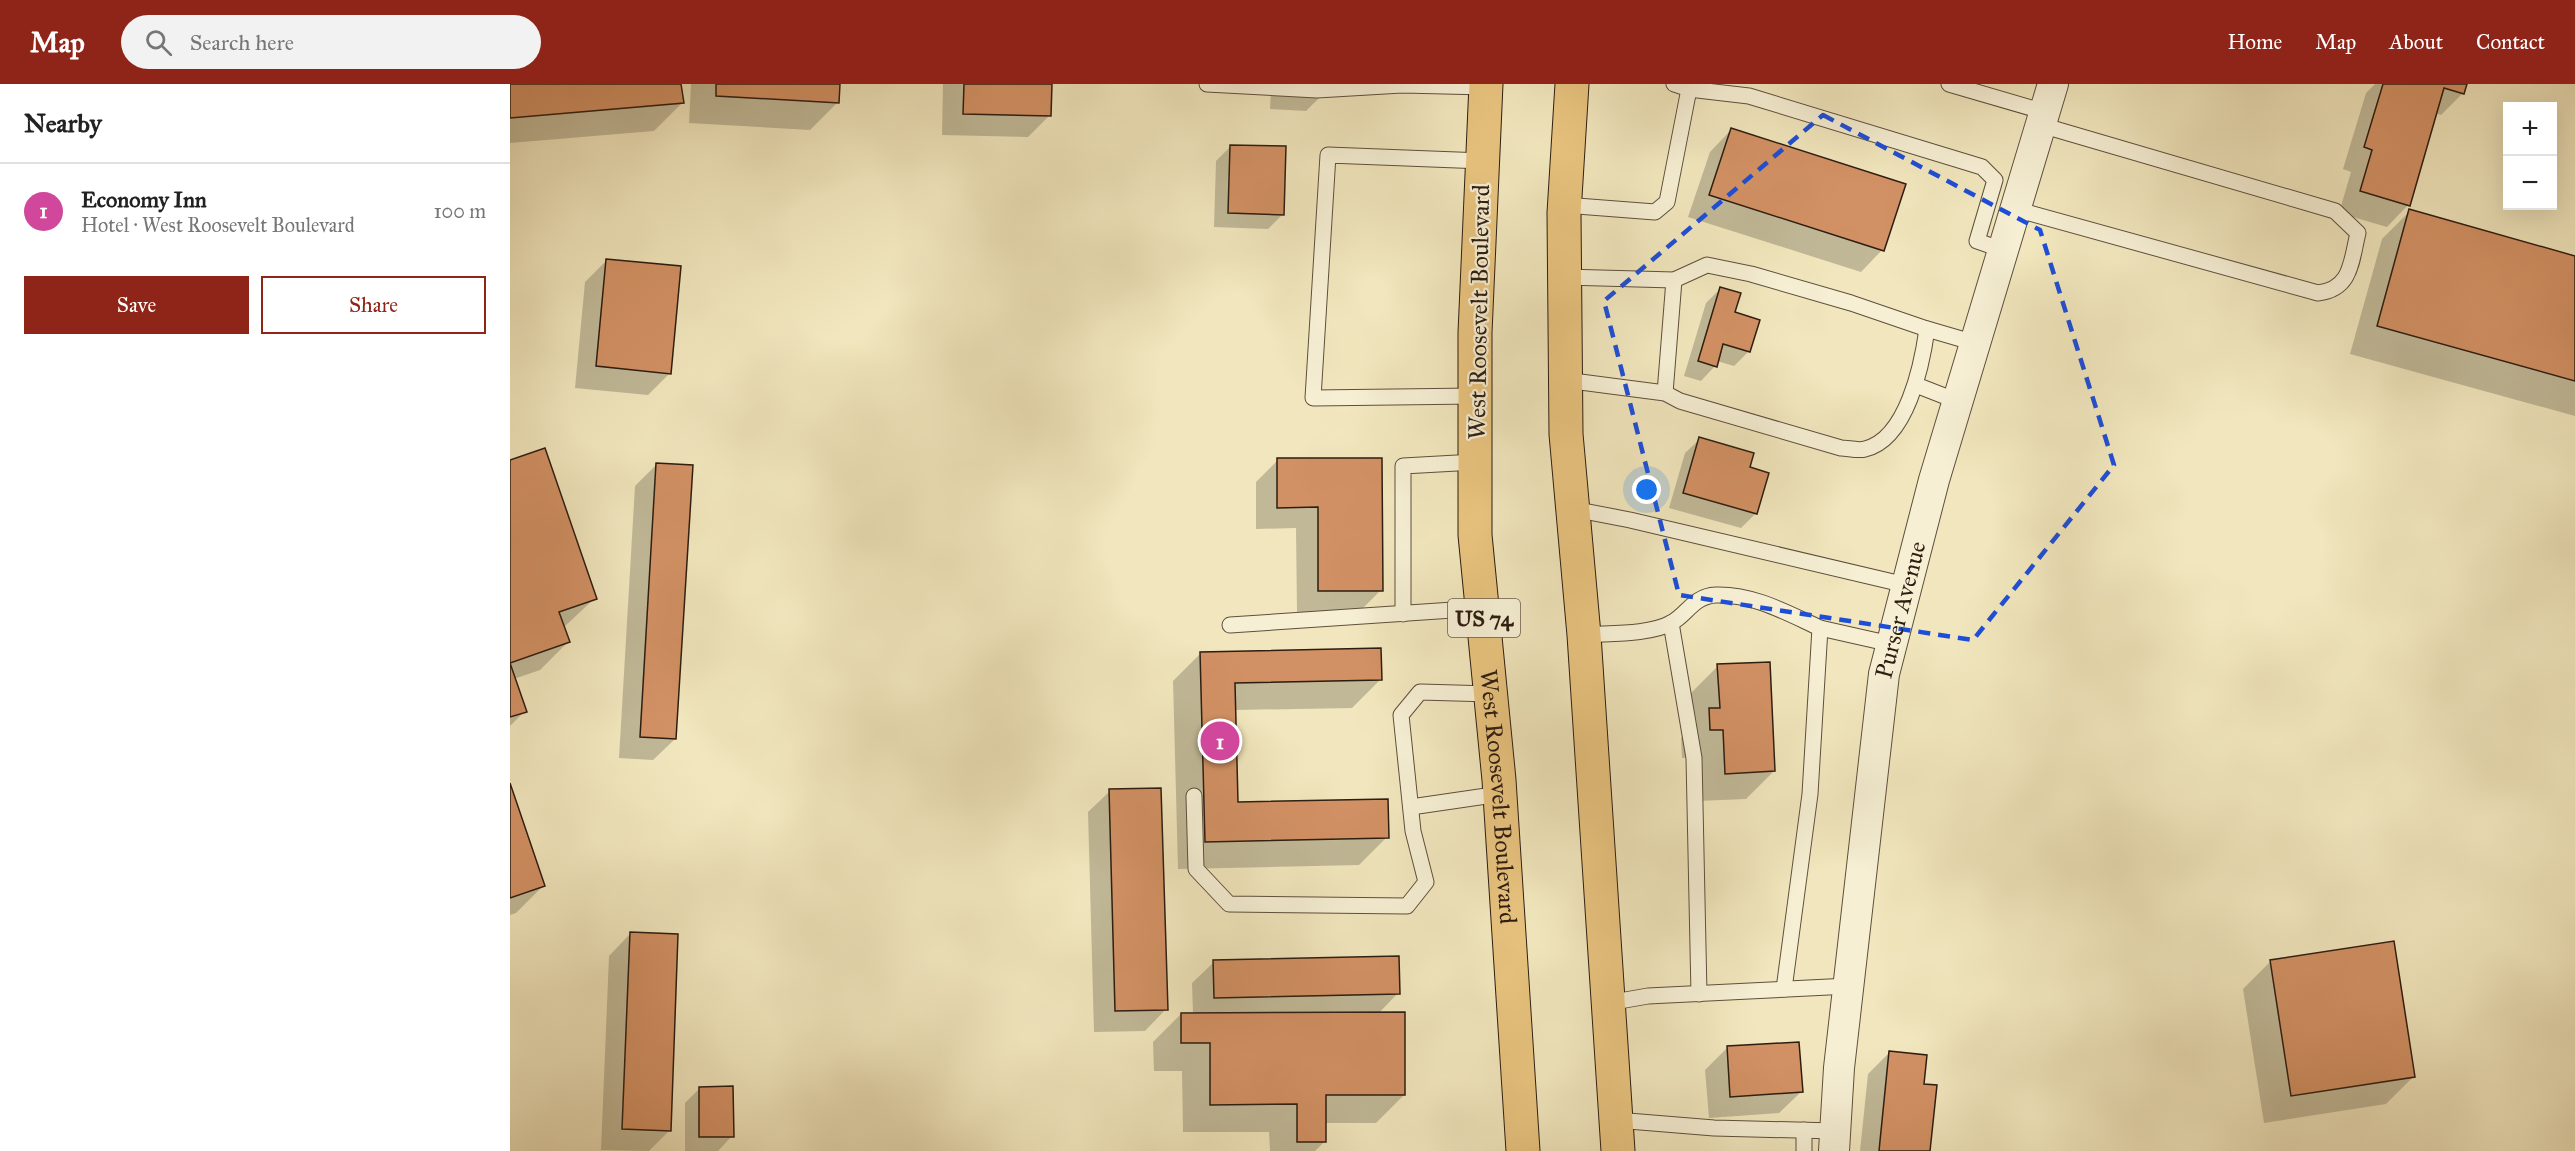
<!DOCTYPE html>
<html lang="en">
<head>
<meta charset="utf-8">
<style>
  :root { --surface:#fff; --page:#f2f2f2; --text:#222; --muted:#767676; --line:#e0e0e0; --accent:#8f2418 }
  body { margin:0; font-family:"IM FELL Great Primer",serif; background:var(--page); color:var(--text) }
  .controls { position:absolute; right:18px; top:18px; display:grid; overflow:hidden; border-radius:0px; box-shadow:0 6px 24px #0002 }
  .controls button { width:54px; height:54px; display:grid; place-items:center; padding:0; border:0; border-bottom:2px solid var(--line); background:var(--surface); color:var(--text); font:30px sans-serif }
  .you { position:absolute; left:1137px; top:406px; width:21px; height:21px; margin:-15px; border:4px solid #fff; border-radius:50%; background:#1a73e8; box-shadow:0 0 0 9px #1a73e833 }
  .badge { display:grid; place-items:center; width:39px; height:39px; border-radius:50%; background:var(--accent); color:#fff; font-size:20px; font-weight:700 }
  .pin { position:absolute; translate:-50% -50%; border:3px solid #fff; box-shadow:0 2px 6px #0006 }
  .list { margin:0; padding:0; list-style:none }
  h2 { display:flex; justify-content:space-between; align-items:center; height:78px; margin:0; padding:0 24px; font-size:26px }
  h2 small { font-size:20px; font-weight:400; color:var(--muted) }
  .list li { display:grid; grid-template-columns:39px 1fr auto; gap:18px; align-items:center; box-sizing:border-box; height:96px; padding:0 24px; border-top:2px solid var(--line) }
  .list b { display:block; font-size:22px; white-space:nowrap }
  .list p { margin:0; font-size:20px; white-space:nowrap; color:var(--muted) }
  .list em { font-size:20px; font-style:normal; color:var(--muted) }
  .actions { display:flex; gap:12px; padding:18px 24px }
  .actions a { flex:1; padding:14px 0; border:2px solid var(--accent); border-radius:0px; text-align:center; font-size:21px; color:var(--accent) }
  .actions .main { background:var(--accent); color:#fff }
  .icon { flex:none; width:33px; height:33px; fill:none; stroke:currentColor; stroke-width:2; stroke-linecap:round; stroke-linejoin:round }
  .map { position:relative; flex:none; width:2065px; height:1067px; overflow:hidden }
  header { display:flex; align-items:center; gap:36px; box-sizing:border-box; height:84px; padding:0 30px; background:var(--accent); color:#fff }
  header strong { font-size:28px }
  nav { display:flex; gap:33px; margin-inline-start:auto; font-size:21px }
  .search { width:420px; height:54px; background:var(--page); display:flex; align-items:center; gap:15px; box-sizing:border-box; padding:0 21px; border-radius:33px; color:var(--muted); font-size:22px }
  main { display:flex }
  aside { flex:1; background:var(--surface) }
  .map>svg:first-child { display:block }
  .shadow { fill:#0003 }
  .building { fill:#d29164; stroke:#2d1d11; stroke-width:1.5 }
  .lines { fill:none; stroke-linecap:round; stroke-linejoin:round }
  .service-casing { stroke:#5e4f3c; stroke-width:17 }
  .minor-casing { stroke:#5e4f3c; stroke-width:32 }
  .trunk-casing { stroke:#2d1d11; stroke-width:35 }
  .service { stroke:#f6efd4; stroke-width:15 }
  .minor { stroke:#f6efd4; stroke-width:30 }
  .trunk { stroke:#e8c37e; stroke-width:33 }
  .marked { fill:none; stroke:#1d4ed8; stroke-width:4.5; stroke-dasharray:12 8; stroke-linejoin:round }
  .labels { text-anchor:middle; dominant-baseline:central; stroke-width:4.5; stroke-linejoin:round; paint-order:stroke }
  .shield { fill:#f6efd4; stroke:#695c4c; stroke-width:1.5 }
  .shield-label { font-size:22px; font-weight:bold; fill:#2d1d11 }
  .street-label { font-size:24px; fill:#2d1d11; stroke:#f6efd4 }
</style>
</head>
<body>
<header>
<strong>Map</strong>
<div class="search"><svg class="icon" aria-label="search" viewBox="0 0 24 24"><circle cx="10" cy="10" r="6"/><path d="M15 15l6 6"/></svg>Search here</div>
<nav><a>Home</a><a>Map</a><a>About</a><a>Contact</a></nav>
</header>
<main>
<aside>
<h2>Nearby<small></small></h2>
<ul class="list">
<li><span class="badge" style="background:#d1479c">1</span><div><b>Economy Inn</b><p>Hotel · West Roosevelt Boulevard</p></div><em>100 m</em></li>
</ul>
<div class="actions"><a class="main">Save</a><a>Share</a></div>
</aside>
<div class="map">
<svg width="2065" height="1067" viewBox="0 0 2065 1067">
  <rect width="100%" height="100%" fill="#f1e6bd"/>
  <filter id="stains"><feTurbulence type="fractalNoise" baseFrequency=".00333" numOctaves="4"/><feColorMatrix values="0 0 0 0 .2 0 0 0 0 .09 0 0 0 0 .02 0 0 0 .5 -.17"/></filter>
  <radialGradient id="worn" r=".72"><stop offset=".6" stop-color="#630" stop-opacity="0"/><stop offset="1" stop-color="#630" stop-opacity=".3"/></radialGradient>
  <g class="shadow">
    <path d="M0 0H170L172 19 144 47 0 59Z"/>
    <path d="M181 0H329L328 18 300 46 179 39Z"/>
    <path d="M433 0H540V31L518 53 432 51Z"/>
    <path d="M1865 0H1956L1953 9 1931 31 1925 29 1898 121 1877 143 1829 129 1841 88 1833 85 1856 9Z"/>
    <path d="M761 6 816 7 796 27 760 25Z"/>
    <path d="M1221 46 1372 166 1351 188 1178 133 1200 68Z"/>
    <path d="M721 62 773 130 758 145 704 143 706 77Z"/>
    <path d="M1900 127 2065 173V332L1840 270 1872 155Z"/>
    <path d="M97 176 160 289 138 311 65 304 75 198Z"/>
    <path d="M1211 204 1239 267 1224 282 1207 277 1205 282 1191 297 1174 292 1196 219Z"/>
    <path d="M1190 355 1238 384 1257 390 1245 430 1231 444 1159 424 1175 369Z"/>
    <path d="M870 375 871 506 849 528H787L786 444 746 445V398L768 376Z"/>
    <path d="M0 377 85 514 53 544 58 558 30 586 4 595 15 627 0 642Z"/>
    <path d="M147 380 165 655 143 676 109 674 125 402Z"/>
    <path d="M691 569 870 596 842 624 724 626 727 720 877 753 849 781 668 785 663 597Z"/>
    <path d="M1208 582 1264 687 1236 715 1188 717 1186 673 1172 674 1171 654 1182 643 1180 610Z"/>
    <path d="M0 703 34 801 6 829 0 831Z"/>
    <path d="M600 707 656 925 635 947 584 948 578 728Z"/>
    <path d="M120 850 159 1047 139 1067 91 1066 99 872Z"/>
    <path d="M1761 877 1904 992 1876 1020 1754 1039 1733 905Z"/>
    <path d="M704 878 888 909 868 930 894 1011 866 1039H815V1057L805 1067H760L759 1048H673L672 987H644L643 958 671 930H683L682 899Z"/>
    <path d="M1217 964 1291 1008 1269 1029 1199 1034 1195 986Z"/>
    <path d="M1380 968 1412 1002 1418 1067H1350L1358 990Z"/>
    <path d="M190 1004 222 1052 208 1067H175V1019Z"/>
  </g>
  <g class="building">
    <path d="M0 0H171L174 19 0 34Z"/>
    <path d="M206 0H330L329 19 206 12Z"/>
    <path d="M454 0H542L541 32 453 30Z"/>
    <path d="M1873 0H1957L1954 10 1934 4 1900 122 1850 107 1862 66 1854 63Z"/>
    <path d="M1221 44 1396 100 1374 167 1199 111Z"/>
    <path d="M720 61 776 62 774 131 718 129Z"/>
    <path d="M1899 125 2065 172V297L1867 242Z"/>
    <path d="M96 175 171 182 161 290 86 282Z"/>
    <path d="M1210 203 1231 209 1225 228 1250 236 1240 268 1213 260 1207 283 1188 277Z"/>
    <path d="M1189 353 1244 369 1240 383 1259 389 1247 430 1173 409Z"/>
    <path d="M35 364 87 515 49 528 60 558 0 579 17 628 0 633V376Z"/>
    <path d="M767 374H872L873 507H808V423L767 424Z"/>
    <path d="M146 379 183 381 166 655 130 653Z"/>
    <path d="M871 564 872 596 725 599 728 718 878 715 879 754 695 758 690 568Z"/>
    <path d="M1260 578 1265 687 1215 690 1213 646H1200L1199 624H1210L1207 580Z"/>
    <path d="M0 699 35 802 0 814Z"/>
    <path d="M651 704 658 926 605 927 599 705Z"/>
    <path d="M120 848 168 850 161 1047 112 1045Z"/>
    <path d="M1884 857 1905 993 1781 1012 1760 876Z"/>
    <path d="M889 872 890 910 704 914 703 876Z"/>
    <path d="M895 928V1011H816V1058H787V1020L700 1021V959H671V929Z"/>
    <path d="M1289 958 1293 1008 1220 1013 1217 962Z"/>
    <path d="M1379 967 1417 971 1414 1000 1427 1001 1420 1067H1369Z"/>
    <path d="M223 1002 224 1053H189V1003Z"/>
  </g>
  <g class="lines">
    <defs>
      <g id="service">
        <path d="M697 0 807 6 892 1 976 3"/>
        <path d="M1164 0 1179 5 1239 12 1472 83 1485 96 1467 157 1493 166"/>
        <path d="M1439 0 1535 28"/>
        <path d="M1054 121 1145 128 1157 118 1179 5"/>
        <path d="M1505 125 1808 209C1842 205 1841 177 1848 149L1825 127 1531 41"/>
        <path d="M1054 193 1164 196 1197 181 1241 190 1341 219 1417 245C1412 281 1397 355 1355 365 1348 367 1338 364 1331 364L1170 317 1155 309 1055 296"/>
        <path d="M1417 245 1465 259"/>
        <path d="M1406 301 1447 317"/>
        <path d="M1155 309 1164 196"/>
        <path d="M965 312 803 314 818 71 973 77"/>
        <path d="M1063 425 1120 436 1396 501"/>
        <path d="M893 530V382L965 378"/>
        <path d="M1161 539 1184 674 1189 910"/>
        <path d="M720 541 973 524"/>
        <path d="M1310 544 1381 560"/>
        <path d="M1074 551C1098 549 1139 551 1161 539 1177 531 1183 512 1206 511 1244 510 1277 529 1310 544L1300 710 1274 905"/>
        <path d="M684 712 686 785 719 820 897 822 916 798 903 747 891 631 910 608 981 610"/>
        <path d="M901 723 990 710"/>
        <path d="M1098 919 1138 912 1339 902"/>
        <path d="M1106 1036 1204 1044 1325 1047"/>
        <path d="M1294 1067V1046"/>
      </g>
      <g id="minor">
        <path id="s1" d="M1324 1067 1329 984 1374 590 1424 396 1543 0"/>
      </g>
      <g id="trunk">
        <path id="s2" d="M976 0 965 249V451L989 696 1013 1067"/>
        <path d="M1062 0 1054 129 1056 350 1074 551 1108 1067"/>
      </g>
    </defs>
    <use href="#service" class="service-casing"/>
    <use href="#minor" class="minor-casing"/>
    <use href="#trunk" class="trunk-casing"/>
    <use href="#service" class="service"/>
    <use href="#minor" class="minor"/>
    <use href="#trunk" class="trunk"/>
  </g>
  <path class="marked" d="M1313 31 1530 146 1604 381 1463 556 1169 511 1094 217Z"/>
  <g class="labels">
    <rect class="shield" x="938" y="515" width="72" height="38" rx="4.5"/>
    <g class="shield-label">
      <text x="974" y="534">US 74</text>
    </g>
    <g class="street-label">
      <text transform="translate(969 228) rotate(-89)">West Roosevelt Boulevard</text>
      <text stroke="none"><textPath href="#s1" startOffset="546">Purser Avenue</textPath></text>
      <text stroke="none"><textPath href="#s2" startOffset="714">West Roosevelt Boulevard</textPath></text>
    </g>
  </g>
  <rect width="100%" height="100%" filter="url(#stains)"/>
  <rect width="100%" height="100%" fill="url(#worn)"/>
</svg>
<div class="controls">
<button>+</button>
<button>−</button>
</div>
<div class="you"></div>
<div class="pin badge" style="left:710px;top:657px;background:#d1479c">1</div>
</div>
</main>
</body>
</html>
